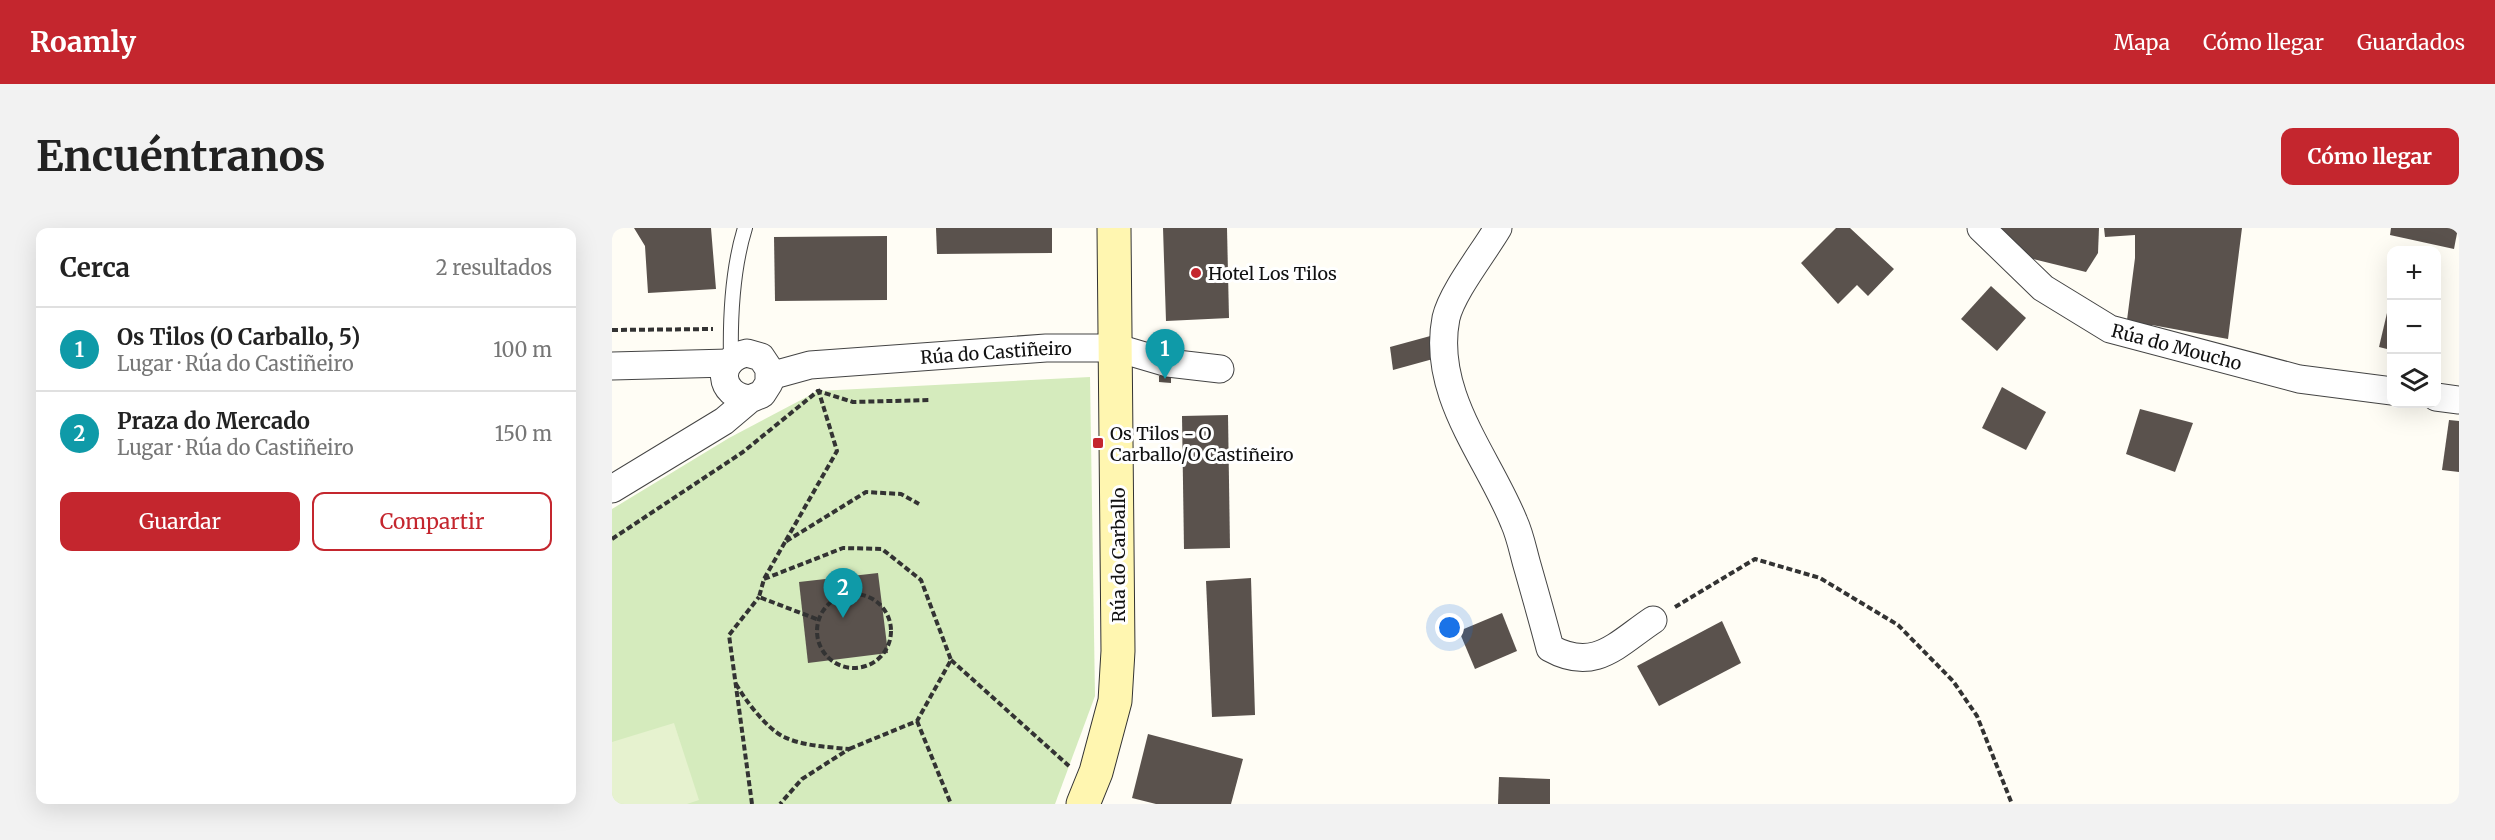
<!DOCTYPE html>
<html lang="es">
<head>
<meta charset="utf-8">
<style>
  :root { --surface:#fff; --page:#f2f2f2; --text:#222; --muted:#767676; --line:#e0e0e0; --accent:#c4262e }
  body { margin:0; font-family:Merriweather,serif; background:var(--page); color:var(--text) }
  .controls { position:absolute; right:18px; top:18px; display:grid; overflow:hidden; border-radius:12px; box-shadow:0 6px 24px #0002 }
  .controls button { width:54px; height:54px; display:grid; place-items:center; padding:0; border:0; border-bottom:2px solid var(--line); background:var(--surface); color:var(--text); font:30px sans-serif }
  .you { position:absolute; left:838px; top:400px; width:21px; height:21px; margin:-15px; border:4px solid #fff; border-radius:50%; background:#1a73e8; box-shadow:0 0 0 9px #1a73e833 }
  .badge { display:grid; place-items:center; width:39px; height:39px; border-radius:50%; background:var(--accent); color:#fff; font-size:20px; font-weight:700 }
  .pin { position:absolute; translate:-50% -50px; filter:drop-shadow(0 2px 3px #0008) }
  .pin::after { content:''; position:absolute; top:32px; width:21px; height:18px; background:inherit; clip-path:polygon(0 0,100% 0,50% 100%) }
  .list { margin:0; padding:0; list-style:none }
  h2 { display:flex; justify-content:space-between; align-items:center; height:78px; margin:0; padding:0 24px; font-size:26px }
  h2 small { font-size:20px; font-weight:400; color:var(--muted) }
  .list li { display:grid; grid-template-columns:39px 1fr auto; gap:18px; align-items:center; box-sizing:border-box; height:84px; padding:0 24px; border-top:2px solid var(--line) }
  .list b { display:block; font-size:22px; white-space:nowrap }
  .list p { margin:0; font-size:20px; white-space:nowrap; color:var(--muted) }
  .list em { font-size:20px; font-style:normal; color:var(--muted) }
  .actions { display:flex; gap:12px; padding:18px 24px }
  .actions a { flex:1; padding:14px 0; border:2px solid var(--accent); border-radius:12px; text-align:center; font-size:21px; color:var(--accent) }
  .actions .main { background:var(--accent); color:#fff }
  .icon { flex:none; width:33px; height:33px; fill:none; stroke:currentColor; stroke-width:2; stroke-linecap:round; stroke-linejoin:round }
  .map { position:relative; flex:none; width:1847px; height:576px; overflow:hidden; border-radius:12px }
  header { display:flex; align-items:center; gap:36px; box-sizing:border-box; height:84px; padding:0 30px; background:var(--accent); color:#fff }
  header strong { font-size:28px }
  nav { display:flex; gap:33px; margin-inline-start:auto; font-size:21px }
  .intro { display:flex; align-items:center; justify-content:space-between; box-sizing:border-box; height:144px; padding:0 36px }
  h1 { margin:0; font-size:42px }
  .button { padding:15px 27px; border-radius:12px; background:var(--accent); color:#fff; font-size:21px; font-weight:700 }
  main { display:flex; gap:36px; padding:0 36px }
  aside { flex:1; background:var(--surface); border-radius:12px; box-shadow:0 6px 24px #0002 }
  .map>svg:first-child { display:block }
  .green { fill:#d5ebbd }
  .pitch { fill:#e6f2cf }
  .building { fill:#5a524d }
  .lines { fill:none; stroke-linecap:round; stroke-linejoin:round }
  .lane-casing { stroke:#444; stroke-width:16 }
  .street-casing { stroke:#444; stroke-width:29 }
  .secondary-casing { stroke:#333; stroke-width:35 }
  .path { stroke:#333; stroke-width:4; stroke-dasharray:6 3; stroke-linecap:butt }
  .lane { stroke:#fff; stroke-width:14 }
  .street { stroke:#fff; stroke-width:27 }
  .secondary { stroke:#fff6b0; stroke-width:33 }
  .poi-dot { fill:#c4262e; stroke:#fff; stroke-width:2 }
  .labels { text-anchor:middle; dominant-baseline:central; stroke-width:6; stroke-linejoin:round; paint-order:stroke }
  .poi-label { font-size:18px; fill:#111; stroke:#fff; text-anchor:start }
  .street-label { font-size:18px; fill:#111; stroke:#fff }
</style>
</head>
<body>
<header>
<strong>Roamly</strong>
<nav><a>Mapa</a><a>Cómo llegar</a><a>Guardados</a></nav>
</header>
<div class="intro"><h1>Encuéntranos</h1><a class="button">Cómo llegar</a></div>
<main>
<aside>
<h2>Cerca<small>2 resultados</small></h2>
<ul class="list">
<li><span class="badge" style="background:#0f9aa8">1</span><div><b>Os Tilos (O Carballo, 5)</b><p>Lugar · Rúa do Castiñeiro</p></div><em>100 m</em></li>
<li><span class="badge" style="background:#0f9aa8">2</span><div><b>Praza do Mercado</b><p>Lugar · Rúa do Castiñeiro</p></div><em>150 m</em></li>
</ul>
<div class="actions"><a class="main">Guardar</a><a>Compartir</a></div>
</aside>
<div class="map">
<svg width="1847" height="576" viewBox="0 0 1847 576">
  <rect width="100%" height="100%" fill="#fffdf5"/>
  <path class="green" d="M478 149 483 468 443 576H0V281L117 210 206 163Z"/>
  <path class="pitch" d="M62 495 87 572 75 576H0V514Z"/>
  <g class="building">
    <path d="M22 0H99L104 61 36 65 33 18Z"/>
    <path d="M324 0H440V25L325 26Z"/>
    <path d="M551 0H615L617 90 554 93Z"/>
    <path d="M1224 0H1238L1282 41 1256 68 1245 57 1226 76 1189 35Z"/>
    <path d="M1386 0H1487L1486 25 1474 44 1413 29Z"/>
    <path d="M1492 0H1630L1616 111 1540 97 1539 102 1515 92 1523 30V7L1493 9Z"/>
    <path d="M1779 0H1846L1842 21 1778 7Z"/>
    <path d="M275 8V72L163 73 162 9Z"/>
    <path d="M1379 58 1414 90 1385 123 1349 91Z"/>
    <path d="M1779 68V122L1767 119Z"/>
    <path d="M822 107 821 131 781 142 778 119Z"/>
    <path d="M547 148H559V155L547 154Z"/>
    <path d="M1390 159 1434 184 1414 222 1370 200Z"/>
    <path d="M1528 181 1581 195 1563 244 1514 226Z"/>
    <path d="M616 187 618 320 572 321 570 188Z"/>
    <path d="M1837 192 1847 193V244L1830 242Z"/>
    <path d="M266 345 276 425 196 435 187 354Z"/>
    <path d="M639 350 643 487 600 489 594 353Z"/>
    <path d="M890 385 905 423 863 441 847 403Z"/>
    <path d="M1110 393 1129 435 1047 478 1025 438Z"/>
    <path d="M536 506 631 531 619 576H544L520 570Z"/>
    <path d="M887 549 938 551V576H886Z"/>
  </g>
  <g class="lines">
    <defs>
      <path id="lane" d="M119 132C118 88 120 42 133 0"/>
      <g id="street">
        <path d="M886 0C872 24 840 64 834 90 819 166 876 229 902 294 908 307 911 323 915 337 923 365 931 393 938 420 983 445 1005 416 1041 392"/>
        <path id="s1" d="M1369 0 1431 60 1498 101 1687 151 1780 163"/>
        <path d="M0 138 117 135"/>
        <path id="s2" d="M158 148 198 137 434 120H505L556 135 608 141"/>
        <path d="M1824 169 1847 172"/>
        <path d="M0 261 112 193 138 171 150 166 157 155V141L149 129 135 125C103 131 106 168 138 171"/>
      </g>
      <path id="secondary" d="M471 576 484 544 503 473 506 423 502 0"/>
    </defs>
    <use href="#lane" class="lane-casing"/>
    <use href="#street" class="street-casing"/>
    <use href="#secondary" class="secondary-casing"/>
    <g class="path">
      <path d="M0 102 101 101"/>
      <path d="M206 161 225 223 173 314 254 264 289 266 307 276"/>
      <path d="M0 311 131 224 206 163 241 174 317 172"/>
      <path d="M173 314 152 351 147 369 207 392"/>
      <path d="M152 351 231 320 270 321 309 352 339 432 305 493 237 521"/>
      <circle cx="242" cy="403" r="37"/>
      <path d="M1063 379 1143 331 1208 350 1286 397 1341 453 1365 488 1400 576"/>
      <path d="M339 432 457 538"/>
      <path d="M124 456C133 472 155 501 172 509 191 518 216 519 237 521L190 551 168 576"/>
      <path d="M305 493 339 576"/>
      <path d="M140 576 117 407 147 369"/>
    </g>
    <use href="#lane" class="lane"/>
    <use href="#street" class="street"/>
    <use href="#secondary" class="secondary"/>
  </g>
  <g class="poi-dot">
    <circle cx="584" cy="45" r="6"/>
    <rect x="480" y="209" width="12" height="12" rx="3"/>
  </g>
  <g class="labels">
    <g class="poi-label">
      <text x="596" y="45">Hotel Los Tilos</text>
      <text x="498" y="205">Os Tilos - O<tspan x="498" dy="21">Carballo/O Castiñeiro</tspan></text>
    </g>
    <g class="street-label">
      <text stroke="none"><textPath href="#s1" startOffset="234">Rúa do Moucho</textPath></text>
      <text stroke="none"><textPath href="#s2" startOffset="228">Rúa do Castiñeiro</textPath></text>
      <text transform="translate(506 327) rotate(-90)">Rúa do Carballo</text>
    </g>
  </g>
</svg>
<div class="controls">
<button>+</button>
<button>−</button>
<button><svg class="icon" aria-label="layers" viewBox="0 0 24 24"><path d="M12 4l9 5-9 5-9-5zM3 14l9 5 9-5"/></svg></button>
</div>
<div class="you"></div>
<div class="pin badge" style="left:553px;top:151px;background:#0f9aa8">1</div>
<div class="pin badge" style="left:231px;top:390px;background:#0f9aa8">2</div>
</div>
</main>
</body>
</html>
